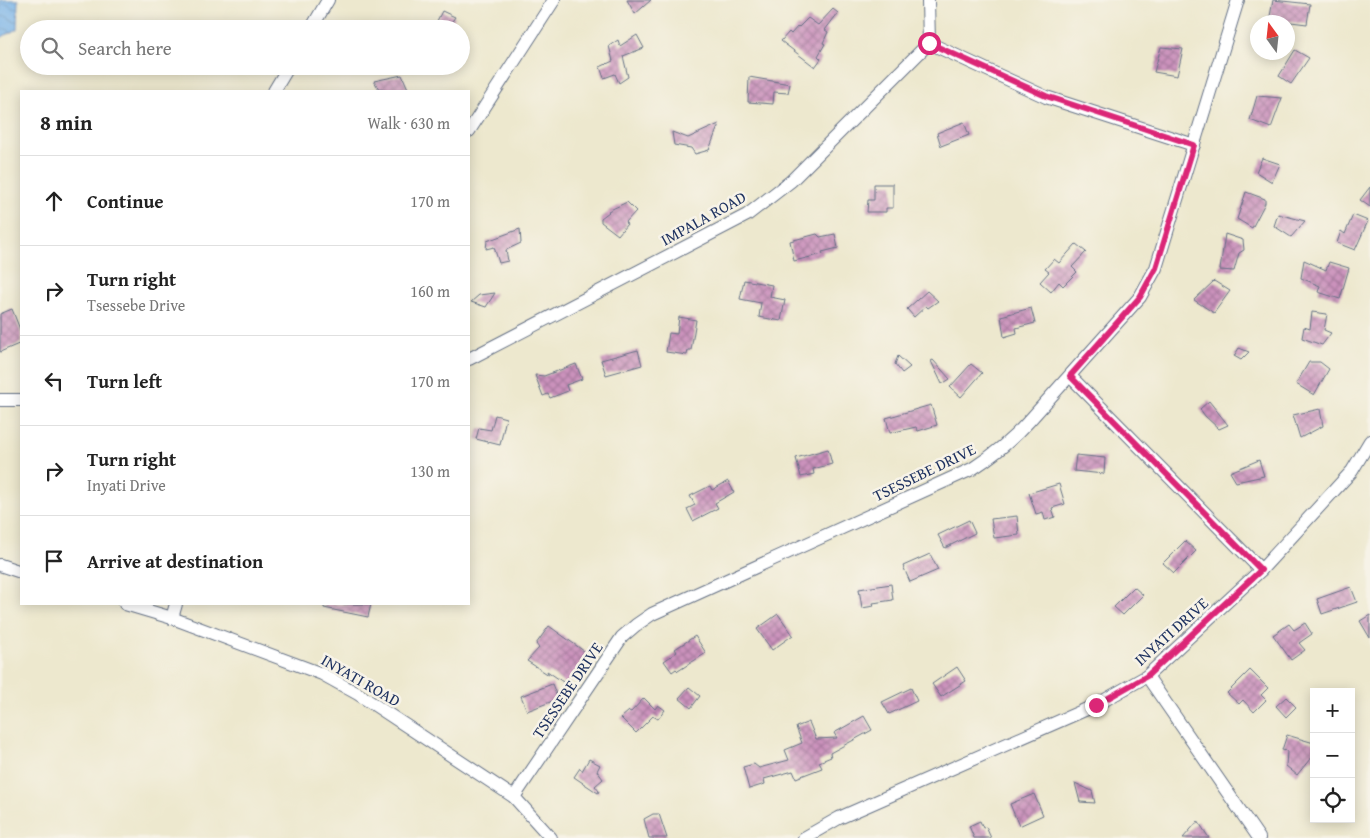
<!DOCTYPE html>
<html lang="en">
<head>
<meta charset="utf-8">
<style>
  :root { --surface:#fff; --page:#f6f6f6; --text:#222; --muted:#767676; --line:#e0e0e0 }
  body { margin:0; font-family:"Gentium Book Plus",serif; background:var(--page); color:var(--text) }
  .controls { position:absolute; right:15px; bottom:15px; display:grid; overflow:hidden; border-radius:0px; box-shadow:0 2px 12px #0003 }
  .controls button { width:45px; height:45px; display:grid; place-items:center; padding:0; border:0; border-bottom:1px solid var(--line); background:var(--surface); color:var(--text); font:25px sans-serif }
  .compass { position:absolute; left:1250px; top:15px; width:45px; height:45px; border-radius:50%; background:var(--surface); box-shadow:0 2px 12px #0003; rotate:345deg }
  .stop { position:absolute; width:15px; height:15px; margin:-11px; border:4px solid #db2777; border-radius:50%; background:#fff }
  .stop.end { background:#db2777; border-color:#fff; box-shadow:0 1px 5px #0008 }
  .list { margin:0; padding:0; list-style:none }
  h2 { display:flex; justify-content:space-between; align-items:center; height:65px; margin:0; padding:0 20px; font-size:21px }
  h2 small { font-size:16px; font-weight:400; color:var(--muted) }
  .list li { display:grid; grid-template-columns:32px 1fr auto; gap:15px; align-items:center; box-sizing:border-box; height:90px; padding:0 20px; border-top:1px solid var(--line) }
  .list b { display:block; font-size:19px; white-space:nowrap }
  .list p { margin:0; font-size:16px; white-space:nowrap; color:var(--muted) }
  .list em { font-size:16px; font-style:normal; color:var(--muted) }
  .icon { flex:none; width:28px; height:28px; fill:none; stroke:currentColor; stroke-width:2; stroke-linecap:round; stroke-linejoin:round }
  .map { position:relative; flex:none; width:1370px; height:838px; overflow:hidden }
  .search { position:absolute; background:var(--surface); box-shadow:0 2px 12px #0003; left:20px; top:20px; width:450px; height:55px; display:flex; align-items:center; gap:12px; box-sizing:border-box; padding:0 18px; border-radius:28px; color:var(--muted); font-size:19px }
  .panel { position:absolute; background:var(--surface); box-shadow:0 2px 12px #0003; left:20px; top:90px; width:450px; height:515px; border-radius:0px }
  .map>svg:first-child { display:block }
  .water { fill:url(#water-waves); stroke:#4970a3 }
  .building { fill:url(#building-cross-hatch) }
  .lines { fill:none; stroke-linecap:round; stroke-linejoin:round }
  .minor-casing { stroke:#647085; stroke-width:14 }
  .minor { stroke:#fff; stroke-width:12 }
  .route { stroke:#db2777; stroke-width:6 }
  .labels { text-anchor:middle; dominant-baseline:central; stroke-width:5; stroke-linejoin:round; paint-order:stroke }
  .street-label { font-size:16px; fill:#1b2f5e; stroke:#f7f3e8 }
</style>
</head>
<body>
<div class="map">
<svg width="1370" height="838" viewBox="0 0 1370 838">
  <defs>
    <pattern id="water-waves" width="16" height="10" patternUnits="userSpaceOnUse" patternTransform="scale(1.25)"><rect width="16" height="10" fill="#77b2e8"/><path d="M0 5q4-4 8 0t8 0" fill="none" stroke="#6191bf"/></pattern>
    <pattern id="building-cross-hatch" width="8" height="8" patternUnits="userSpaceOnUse" patternTransform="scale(1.25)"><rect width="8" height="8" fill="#cb92bc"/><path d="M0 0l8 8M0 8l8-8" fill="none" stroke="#a4789c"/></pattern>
  </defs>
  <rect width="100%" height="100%" fill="#f7f3e8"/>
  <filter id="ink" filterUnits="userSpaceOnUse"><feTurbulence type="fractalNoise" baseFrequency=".02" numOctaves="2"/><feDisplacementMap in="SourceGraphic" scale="10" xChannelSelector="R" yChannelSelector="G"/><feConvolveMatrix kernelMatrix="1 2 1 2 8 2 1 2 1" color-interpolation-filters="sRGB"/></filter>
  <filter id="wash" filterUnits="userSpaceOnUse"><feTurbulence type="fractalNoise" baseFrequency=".0096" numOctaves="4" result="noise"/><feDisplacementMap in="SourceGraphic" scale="20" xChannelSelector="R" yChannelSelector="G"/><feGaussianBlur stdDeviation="1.12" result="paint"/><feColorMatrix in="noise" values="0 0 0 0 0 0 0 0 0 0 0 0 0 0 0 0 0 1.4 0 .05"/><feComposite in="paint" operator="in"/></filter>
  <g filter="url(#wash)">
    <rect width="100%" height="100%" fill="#ede8ce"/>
    <path class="water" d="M0 0H18L17 29 0 38Z"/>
    <g id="blocks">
      <g class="building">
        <path d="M627 0H651L635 14Z"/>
        <path d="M1273 0 1310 4 1307 24 1291 22H1269Z"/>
        <path d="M833 9 838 13 825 30 828 32 823 43 825 44 818 56 821 59 815 67 781 41 789 32 791 34 798 26 799 27 808 18 818 25Z"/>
        <path d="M442 11 455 17 447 29H433Z"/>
        <path d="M637 35 644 48 623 56 628 77 619 83 615 74 604 78 600 67 613 61 609 46 618 40 620 46Z"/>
        <path d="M1161 47 1183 49 1177 76 1154 72Z"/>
        <path d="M1295 50 1309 58 1291 84 1279 76Z"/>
        <path d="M402 75 409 91H387L379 89 374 81Z"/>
        <path d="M749 77 790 84 788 93 774 92 773 104 748 102Z"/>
        <path d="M1257 96 1282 98 1271 128 1250 120Z"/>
        <path d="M964 122 969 135 941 146 937 133Z"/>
        <path d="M719 124 709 150 695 154 691 148 674 145 672 132 688 138Z"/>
        <path d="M1262 158 1280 164 1272 182 1256 172Z"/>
        <path d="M874 184H893V208H886V212H867L868 200H874Z"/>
        <path d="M1370 187V207L1360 200Z"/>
        <path d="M1246 192 1265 199V203L1252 228 1237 219Z"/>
        <path d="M627 202 636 211 625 223 627 224 618 235 601 222V218L609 212 608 211Z"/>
        <path d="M1278 214 1305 221 1291 237 1274 226Z"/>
        <path d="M1353 215 1368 221 1355 250 1337 243 1341 231 1345 234Z"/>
        <path d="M520 229 521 243 506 250 508 261 499 263 494 247 486 249 487 241Z"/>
        <path d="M817 234 820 237 835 234 838 248 822 252 823 254 794 261 790 241Z"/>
        <path d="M1225 234 1243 240 1244 250 1239 253 1234 271 1220 270Z"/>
        <path d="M1076 244 1086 252 1072 267 1077 272 1063 286 1059 282 1051 292 1040 282 1049 272 1045 269 1054 259 1059 263Z"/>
        <path d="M1304 260 1326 270 1329 262 1349 268 1340 299 1318 292 1320 286 1301 278Z"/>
        <path d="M744 280 772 285 770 297 785 300 781 321 759 317 761 303 740 299Z"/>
        <path d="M1214 281 1230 291 1214 313 1194 300Z"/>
        <path d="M927 291 938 301 928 308 926 306 914 317 907 309Z"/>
        <path d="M495 293 486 307 471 302 479 295Z"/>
        <path d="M1031 308 1035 323 1016 328 1017 333 1004 337 1001 316Z"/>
        <path d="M12 309 21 332V343L0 352V314Z"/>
        <path d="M1312 312 1327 314 1324 330 1331 333 1322 345 1302 338 1304 327 1310 329Z"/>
        <path d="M679 317 696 320 691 350H688L687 355 666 352 669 333 677 334Z"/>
        <path d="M1239 348 1249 352 1241 360 1234 356Z"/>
        <path d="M638 350 642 365 606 375 601 360Z"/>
        <path d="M898 356 910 367 902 373 895 364Z"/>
        <path d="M933 360 950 379 942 384 931 361Z"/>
        <path d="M1309 362H1320L1329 369 1314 395 1296 384Z"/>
        <path d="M576 364 582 379 566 385 568 391 550 398 548 394 543 396 535 375 544 376Z"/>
        <path d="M971 364 982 373 961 397 950 387Z"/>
        <path d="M1209 401 1228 425 1219 429 1205 416 1200 409Z"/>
        <path d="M931 405 937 425 918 431 916 427 890 433 886 418Z"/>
        <path d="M1320 409 1323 426 1300 438 1293 415Z"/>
        <path d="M495 415 506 418 500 445 476 439 479 428 491 430Z"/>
        <path d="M828 449 832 464 813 469 814 474 801 477 796 458Z"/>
        <path d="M1076 455 1105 458 1104 474 1074 471Z"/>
        <path d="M1259 460 1264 476 1236 482 1230 472Z"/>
        <path d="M728 481 734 492 715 503 718 508 693 521 687 509 695 505 690 496 710 486 712 490Z"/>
        <path d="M1059 484 1065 504 1052 508 1055 517 1045 520 1043 512 1036 514 1029 493Z"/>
        <path d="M1017 516 1019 535 994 538 991 519Z"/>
        <path d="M969 520 975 533 945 548 938 535Z"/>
        <path d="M1185 541 1196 551 1174 573 1163 563Z"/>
        <path d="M930 554 938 570 910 582 903 566Z"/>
        <path d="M891 584 893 600 873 603 874 606 862 608 859 589Z"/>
        <path d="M1134 587 1143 595 1123 615 1114 607Z"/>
        <path d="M1351 587 1357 602 1322 614 1317 599Z"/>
        <path d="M324 604H371L368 617 324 608Z"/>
        <path d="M778 614 793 635 772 650 757 629Z"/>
        <path d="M1370 615V638L1360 621Z"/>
        <path d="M1305 623 1312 634 1299 643 1305 650 1291 660 1273 635 1289 624 1294 630Z"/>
        <path d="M549 626 588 654 566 684 547 671 549 675 527 661 539 648 536 644Z"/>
        <path d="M695 636 706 653 678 671 676 669 672 672 664 661 677 652 675 649Z"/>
        <path d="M957 667 966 681 941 697 932 684Z"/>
        <path d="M1250 670 1268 688 1261 695 1266 700 1254 712 1243 700 1239 704 1227 693Z"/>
        <path d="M552 684 558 699 527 711 521 696Z"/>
        <path d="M689 687 700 696 691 708 679 698Z"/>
        <path d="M911 688 917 701 889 714 882 702Z"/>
        <path d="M1286 697 1296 707 1286 717 1276 706Z"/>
        <path d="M644 698 655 709 658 705 665 710 658 719 653 716 636 733 621 718 629 711 631 712Z"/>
        <path d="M864 716 872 730 830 753 831 757 819 762 822 768 796 778 793 771 764 779 765 784 749 789 743 767 754 764 759 768 789 760 785 750 802 743 796 727 809 722 816 739 837 738 834 733Z"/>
        <path d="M1287 735 1314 743V759H1310L1297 775 1286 766 1287 751 1282 750Z"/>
        <path d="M589 759 600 765 597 771 603 779 595 786 599 791 598 793 574 777 580 768 582 771Z"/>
        <path d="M1075 783 1092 791 1095 803 1080 802Z"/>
        <path d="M1034 794 1043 815 1019 826 1010 804Z"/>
        <path d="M653 814H659L667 838H649L644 819Z"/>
        <path d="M980 821 983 828 986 827 991 838H974L969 826Z"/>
        <path d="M1198 821 1209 838H1183Z"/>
      </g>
    </g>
  </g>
  <g filter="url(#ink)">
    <use href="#blocks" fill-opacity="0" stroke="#647085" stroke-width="1"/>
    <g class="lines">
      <defs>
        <g id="minor">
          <path d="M311 29 328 0"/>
          <path d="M929 43 1046 97 1194 145"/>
          <path d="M274 91 289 66"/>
          <path d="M469 131 554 0"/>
          <path d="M469 359 747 215 791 181 929 43 928 0"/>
          <path d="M1070 376 1261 570"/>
          <path d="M0 400H21"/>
          <path d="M0 565 21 572"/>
          <path d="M125 604 172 618 322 674 358 694 514 797 551 838"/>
          <path d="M172 618 176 604"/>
          <path d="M1147 676 1259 838"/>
          <path d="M514 797 622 637 636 625 652 614 972 469C994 455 1012 440 1029 421L1140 297 1156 268 1238 0"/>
          <path d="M804 838 839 818 1096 705 1147 676 1261 570 1352 471 1370 441"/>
        </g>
      </defs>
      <use href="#minor" class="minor-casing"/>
      <use href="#minor" class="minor"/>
    </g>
  </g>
  <g class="lines" filter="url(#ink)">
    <path class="route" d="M929 43 1046 96 1194 145 1156 268 1140 297 1070 376 1261 570 1147 676 1096 705"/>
  </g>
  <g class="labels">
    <g class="street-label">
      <text transform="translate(703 218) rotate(-29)">IMPALA ROAD</text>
      <text transform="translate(924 472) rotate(-26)">TSESSEBE DRIVE</text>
      <text transform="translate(1171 631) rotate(-42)">INYATI DRIVE</text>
      <text transform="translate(361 680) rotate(30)">INYATI ROAD</text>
      <text transform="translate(567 690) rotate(-56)">TSESSEBE DRIVE</text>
    </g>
  </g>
</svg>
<div class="controls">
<button>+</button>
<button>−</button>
<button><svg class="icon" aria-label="locate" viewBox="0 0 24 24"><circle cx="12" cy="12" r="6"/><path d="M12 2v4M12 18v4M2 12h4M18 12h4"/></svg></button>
</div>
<svg class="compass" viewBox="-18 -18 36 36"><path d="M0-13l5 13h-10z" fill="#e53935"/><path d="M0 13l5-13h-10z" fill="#767676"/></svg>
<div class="stop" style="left:929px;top:43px"></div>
<div class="stop end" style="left:1096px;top:705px"></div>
<div class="search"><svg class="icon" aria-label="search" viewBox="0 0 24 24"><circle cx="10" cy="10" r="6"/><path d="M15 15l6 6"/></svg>Search here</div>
<section class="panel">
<h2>8 min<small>Walk · 630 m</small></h2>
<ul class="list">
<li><svg class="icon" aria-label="ahead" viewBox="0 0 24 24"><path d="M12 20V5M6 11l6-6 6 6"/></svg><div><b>Continue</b></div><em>170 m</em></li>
<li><svg class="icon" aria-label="right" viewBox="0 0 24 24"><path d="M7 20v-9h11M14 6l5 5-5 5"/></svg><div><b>Turn right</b><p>Tsessebe Drive</p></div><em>160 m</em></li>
<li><svg class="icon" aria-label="left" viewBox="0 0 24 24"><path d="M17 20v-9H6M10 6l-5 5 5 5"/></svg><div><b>Turn left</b></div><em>170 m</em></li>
<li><svg class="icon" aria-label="right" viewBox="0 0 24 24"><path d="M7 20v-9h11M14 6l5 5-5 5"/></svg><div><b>Turn right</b><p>Inyati Drive</p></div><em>130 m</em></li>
<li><svg class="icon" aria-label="arrive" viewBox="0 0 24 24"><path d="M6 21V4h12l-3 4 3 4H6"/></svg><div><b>Arrive at destination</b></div></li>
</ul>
</section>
</div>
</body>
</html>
